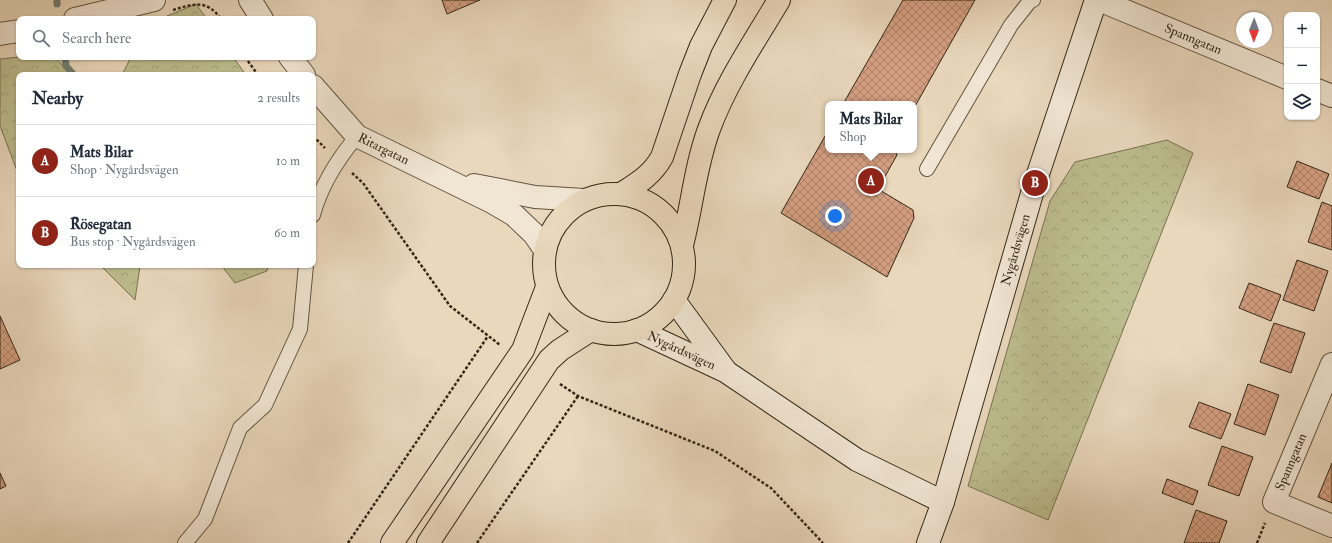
<!DOCTYPE html>
<html lang="en">
<head>
<meta charset="utf-8">
<style>
  :root { --surface:#fff; --page:#f2f2f3; --text:#1f2937; --muted:#747a83; --line:#e0e1e3; --accent:#8f2418 }
  body { margin:0; font-family:"IM FELL Double Pica",serif; background:var(--page); color:var(--text) }
  .controls { position:absolute; right:12px; top:12px; display:grid; overflow:hidden; border-radius:8px; box-shadow:0 1px 3px #0004 }
  .controls button { width:36px; height:36px; display:grid; place-items:center; padding:0; border:0; border-bottom:1px solid var(--line); background:var(--surface); color:var(--text); font:20px sans-serif }
  .compass { position:absolute; left:1236px; top:12px; width:36px; height:36px; border-radius:50%; background:var(--surface); box-shadow:0 1px 3px #0004; rotate:181deg }
  .you { position:absolute; left:835px; top:216px; width:14px; height:14px; margin:-10px; border:3px solid #fff; border-radius:50%; background:#1a73e8; box-shadow:0 0 0 6px #1a73e833 }
  .badge { display:grid; place-items:center; width:26px; height:26px; border-radius:50%; background:var(--accent); color:#fff; font-size:13px; font-weight:700 }
  .pin { position:absolute; translate:-50% -50%; border:2px solid #fff; box-shadow:0 1px 4px #0006 }
  .popup { position:absolute; left:825px; top:101px; width:92px; height:52px; box-sizing:border-box; display:grid; place-content:center; border-radius:8px; background:var(--surface); filter:drop-shadow(0 1px 3px #0005); font-size:13px; white-space:nowrap; color:var(--muted) }
  .popup b { font-size:15px; color:var(--text) }
  .popup::after { content:''; position:absolute; left:50%; top:100%; margin-left:-8px; border:8px solid transparent; border-top-color:var(--surface) }
  .list { margin:0; padding:0; list-style:none }
  h2 { display:flex; justify-content:space-between; align-items:center; height:52px; margin:0; padding:0 16px; font-size:17px }
  h2 small { font-size:13px; font-weight:400; color:var(--muted) }
  .list li { display:grid; grid-template-columns:26px 1fr auto; gap:12px; align-items:center; box-sizing:border-box; height:72px; padding:0 16px; border-top:1px solid var(--line) }
  .list b { display:block; font-size:15px; white-space:nowrap }
  .list p { margin:0; font-size:13px; white-space:nowrap; color:var(--muted) }
  .list em { font-size:13px; font-style:normal; color:var(--muted) }
  .icon { flex:none; width:22px; height:22px; fill:none; stroke:currentColor; stroke-width:2; stroke-linecap:round; stroke-linejoin:round }
  .map { position:relative; flex:none; width:1332px; height:543px; overflow:hidden }
  .search { position:absolute; background:var(--surface); box-shadow:0 1px 3px #0004; left:16px; top:16px; width:300px; height:44px; display:flex; align-items:center; gap:10px; box-sizing:border-box; padding:0 14px; border-radius:8px; color:var(--muted); font-size:15px }
  .panel { position:absolute; background:var(--surface); box-shadow:0 1px 3px #0004; left:16px; top:72px; width:300px; height:196px; border-radius:8px }
  .map>svg:first-child { display:block }
  .forest { fill:url(#forest-crowns); stroke:#787252 }
  .lines { fill:none; stroke-linecap:round; stroke-linejoin:round }
  .stream { stroke:#708073; stroke-width:7 }
  .building { fill:url(#building-cross-hatch); stroke:#342817 }
  .lane-casing { stroke:#625440; stroke-width:16 }
  .street-casing { stroke:#625440; stroke-width:24 }
  .secondary-casing { stroke:#342817; stroke-width:24 }
  .highway-casing { stroke:#342817; stroke-width:24 }
  .path { stroke:#342817; stroke-width:2.5; stroke-dasharray:3 2; stroke-linecap:butt }
  .lane { stroke:#f1e6d4; stroke-width:14 }
  .street { stroke:#f1e6d4; stroke-width:22 }
  .secondary { stroke:#f1e6d4; stroke-width:22 }
  .highway { stroke:#ead8bd; stroke-width:22 }
  .labels { text-anchor:middle; dominant-baseline:central; stroke-width:3; stroke-linejoin:round; paint-order:stroke }
  .street-label { font-size:13px; fill:#342817; stroke:#f1e6d4 }
</style>
</head>
<body>
<div class="map">
<svg width="1332" height="543" viewBox="0 0 1332 543">
  <defs>
    <pattern id="forest-crowns" width="20" height="18" patternUnits="userSpaceOnUse"><rect width="20" height="18" fill="#bcbd8e"/><path d="M2 6a3 3 0 1 1 6 0M12 15a3 3 0 1 1 6 0" fill="none" stroke="#a2a27a"/></pattern>
    <pattern id="building-cross-hatch" width="8" height="8" patternUnits="userSpaceOnUse"><rect width="8" height="8" fill="#d49f81"/><path d="M0 0l8 8M0 8l8-8" fill="none" stroke="#ad8269"/></pattern>
  </defs>
  <rect width="100%" height="100%" fill="#ead8bd"/>
  <filter id="stains"><feTurbulence type="fractalNoise" baseFrequency=".005" numOctaves="4"/><feColorMatrix values="0 0 0 0 .2 0 0 0 0 .09 0 0 0 0 .02 0 0 0 .5 -.17"/></filter>
  <radialGradient id="worn" r=".72"><stop offset=".6" stop-color="#630" stop-opacity="0"/><stop offset="1" stop-color="#630" stop-opacity=".3"/></radialGradient>
  <g class="forest">
    <path d="M196 4 207 19H160Z"/>
    <path d="M19 57H55L71 75H19V176L0 126V59Z"/>
    <path d="M131 57H233L246 75H122Z"/>
    <path d="M1167 140 1193 153 1048 520 968 486 1050 201 1075 162Z"/>
    <path d="M100 265 140 266 135 300Z"/>
    <path d="M221 265H268L267 271 235 283Z"/>
  </g>
  <g class="lines">
    <g class="stream">
      <path d="M57 4V0"/>
      <path d="M65 57 66 66 74 75"/>
    </g>
  </g>
  <g class="building">
    <path d="M442 0H480L447 14Z"/>
    <path d="M903 0H975L914 108V104H843Z"/>
    <path d="M828 131V150H895L897 155 878 189 913 210 914 218 887 277 781 213Z"/>
    <path d="M1297 161 1329 174 1319 199 1287 187Z"/>
    <path d="M1322 202 1332 206V250L1308 242Z"/>
    <path d="M1297 260 1328 271 1314 311 1283 300Z"/>
    <path d="M1249 283 1281 295 1271 321 1239 308Z"/>
    <path d="M0 316 20 360 0 369Z"/>
    <path d="M1274 323 1305 333 1291 373 1260 362Z"/>
    <path d="M1248 384 1279 395 1265 435 1234 424Z"/>
    <path d="M1199 402 1231 414 1221 439 1189 427Z"/>
    <path d="M1222 446 1253 457 1239 496 1208 485Z"/>
    <path d="M1332 463V503L1318 497Z"/>
    <path d="M0 473 6 486 0 489Z"/>
    <path d="M1167 479 1198 491 1193 505 1162 493Z"/>
    <path d="M1196 510 1227 521 1219 543H1184Z"/>
  </g>
  <g class="lines">
    <defs>
      <g id="lane">
        <path d="M927 169 1011 25 1030 1 1033 0"/>
        <path d="M313 215C321 185 337 160 357 136"/>
        <path d="M185 543 205 519 240 428 265 405 300 329 306 265"/>
      </g>
      <g id="street">
        <path d="M250 0 262 19"/>
        <path id="s1" d="M1099 0 1287 78"/>
        <path d="M75 19 154 0"/>
        <path d="M0 34 19 31"/>
        <path d="M290 57 304 75"/>
        <path id="s2" d="M313 86 357 136 490 201 514 215 534 234 545 250"/>
        <path d="M1317 90 1332 96"/>
        <path d="M474 185 535 197 584 200"/>
        <path d="M1332 364 1274 502 1332 526"/>
      </g>
      <g id="secondary">
        <path d="M674 300 725 370"/>
        <path id="s3" d="M637 330 725 371 857 460 943 502"/>
        <path id="s4" d="M928 543 943 502 1035 183 1096 0"/>
      </g>
      <g id="highway">
        <path d="M621 194C638 183 652 175 662 157L690 74 701 46 725 0"/>
        <circle cx="614" cy="264" r="70"/>
        <path d="M682 245C692 207 695 167 709 129 726 83 754 42 779 0"/>
        <path d="M392 543 523 350 547 287"/>
        <path d="M428 543 549 360 560 350 591 330"/>
      </g>
    </defs>
    <use href="#lane" class="lane-casing"/>
    <use href="#street" class="street-casing"/>
    <use href="#secondary" class="secondary-casing"/>
    <use href="#highway" class="highway-casing"/>
    <g class="path">
      <path d="M173 10C196 3 207 0 221 19"/>
      <path d="M245 57 258 75"/>
      <path d="M313 136 325 148"/>
      <path d="M352 173 363 183 450 306 500 345"/>
      <path d="M560 384 578 396 715 451 771 488 823 543"/>
      <path d="M348 543 488 336"/>
      <path d="M477 543 578 396"/>
      <path d="M1257 543 1265 523"/>
    </g>
    <use href="#lane" class="lane"/>
    <use href="#street" class="street"/>
    <use href="#secondary" class="secondary"/>
    <use href="#highway" class="highway"/>
  </g>
  <g class="labels">
    <g class="street-label">
      <text stroke="none"><textPath href="#s1" startOffset="102">Spanngatan</textPath></text>
      <text stroke="none"><textPath href="#s2" startOffset="96">Ritargatan</textPath></text>
      <text stroke="none"><textPath href="#s4" startOffset="306">Nygårdsvägen</textPath></text>
      <text stroke="none"><textPath href="#s3" startOffset="49">Nygårdsvägen</textPath></text>
      <text transform="translate(1291 462) rotate(-67)">Spanngatan</text>
    </g>
  </g>
  <rect width="100%" height="100%" filter="url(#stains)"/>
  <rect width="100%" height="100%" fill="url(#worn)"/>
</svg>
<div class="controls">
<button>+</button>
<button>−</button>
<button><svg class="icon" aria-label="layers" viewBox="0 0 24 24"><path d="M12 4l9 5-9 5-9-5zM3 14l9 5 9-5"/></svg></button>
</div>
<svg class="compass" viewBox="-18 -18 36 36"><path d="M0-13l5 13h-10z" fill="#e53935"/><path d="M0 13l5-13h-10z" fill="#747a83"/></svg>
<div class="you"></div>
<div class="pin badge" style="left:871px;top:181px">A</div>
<div class="popup"><b>Mats Bilar</b>Shop</div>
<div class="pin badge" style="left:1035px;top:183px">B</div>
<div class="search"><svg class="icon" aria-label="search" viewBox="0 0 24 24"><circle cx="10" cy="10" r="6"/><path d="M15 15l6 6"/></svg>Search here</div>
<section class="panel">
<h2>Nearby<small>2 results</small></h2>
<ul class="list">
<li><span class="badge">A</span><div><b>Mats Bilar</b><p>Shop · Nygårdsvägen</p></div><em>10 m</em></li>
<li><span class="badge">B</span><div><b>Rösegatan</b><p>Bus stop · Nygårdsvägen</p></div><em>60 m</em></li>
</ul>
</section>
</div>
</body>
</html>
